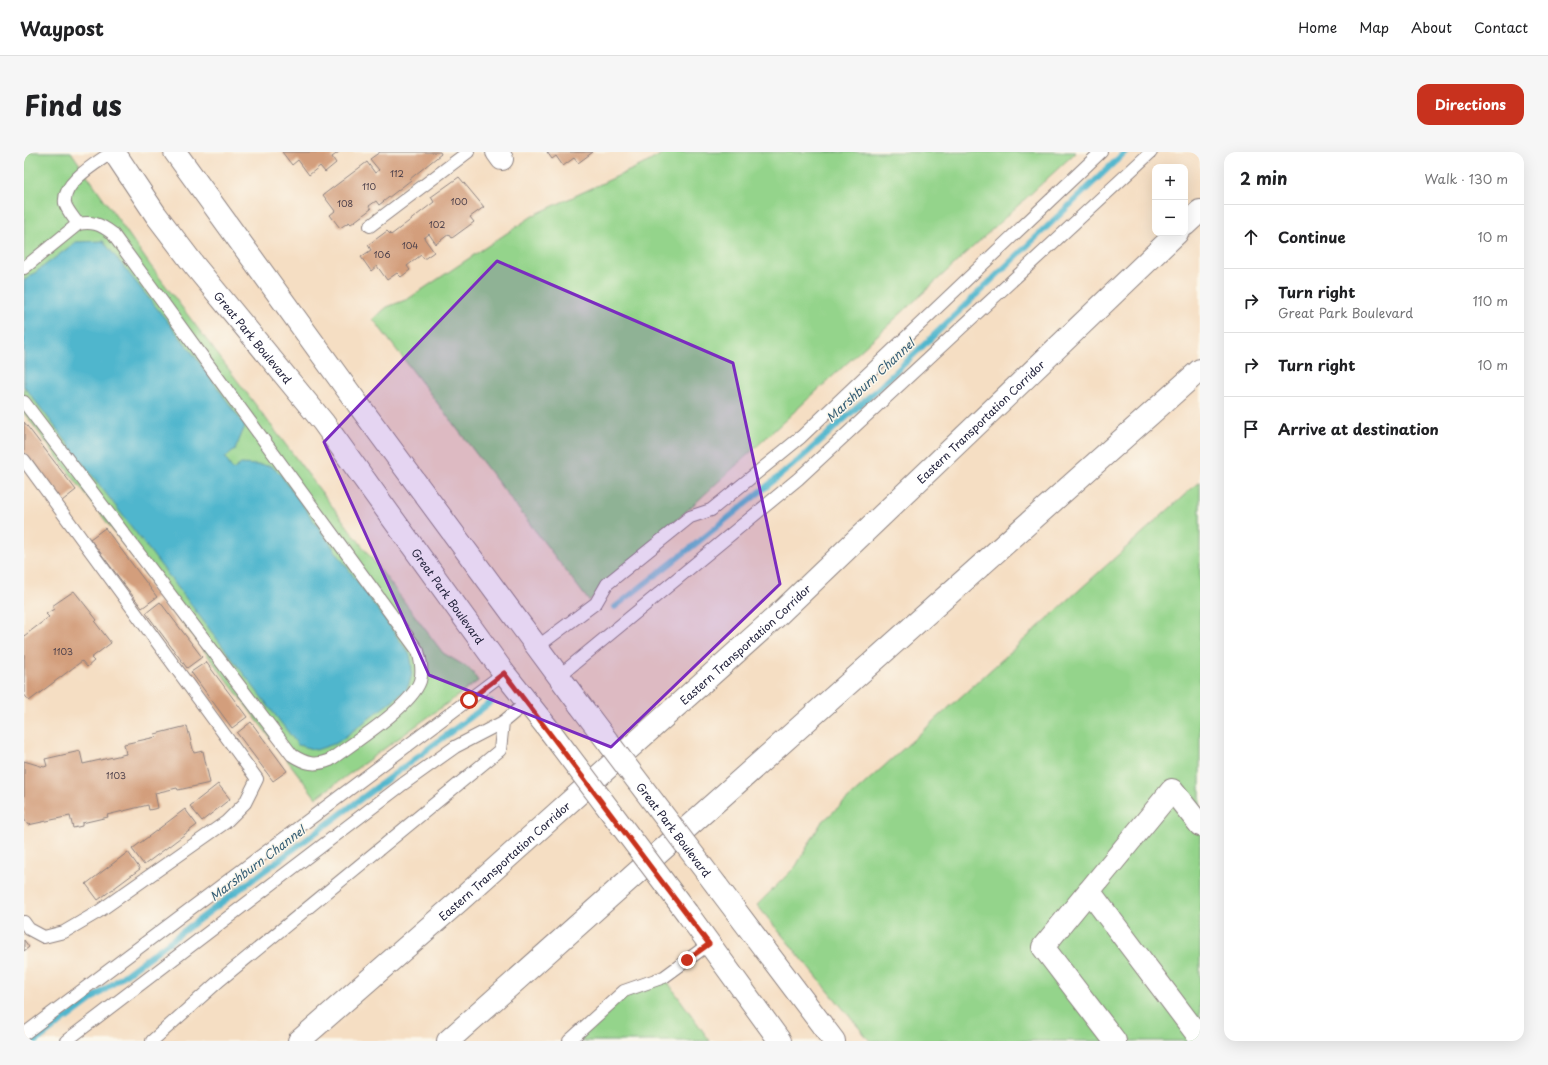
<!DOCTYPE html>
<html lang="en">
<head>
<meta charset="utf-8">
<style>
  :root { --surface:#fff; --page:#f6f6f6; --text:#202124; --muted:#757577; --line:#e0e0e0; --accent:#c8321e }
  body { margin:0; font-family:"Playpen Sans",sans-serif; background:var(--page); color:var(--text) }
  .controls { position:absolute; right:12px; top:12px; display:grid; overflow:hidden; border-radius:8px; box-shadow:0 4px 16px #0002 }
  .controls button { width:36px; height:36px; display:grid; place-items:center; padding:0; border:0; border-bottom:1px solid var(--line); background:var(--surface); color:var(--text); font:20px sans-serif }
  .stop { position:absolute; width:12px; height:12px; margin:-9px; border:3px solid #c8321e; border-radius:50%; background:#fff }
  .stop.end { background:#c8321e; border-color:#fff; box-shadow:0 1px 4px #0008 }
  .list { margin:0; padding:0; list-style:none }
  h2 { display:flex; justify-content:space-between; align-items:center; height:52px; margin:0; padding:0 16px; font-size:17px }
  h2 small { font-size:13px; font-weight:400; color:var(--muted) }
  .list li { display:grid; grid-template-columns:26px 1fr auto; gap:12px; align-items:center; box-sizing:border-box; height:64px; padding:0 16px; border-top:1px solid var(--line) }
  .list b { display:block; font-size:15px; white-space:nowrap }
  .list p { margin:0; font-size:13px; white-space:nowrap; color:var(--muted) }
  .list em { font-size:13px; font-style:normal; color:var(--muted) }
  .icon { flex:none; width:22px; height:22px; fill:none; stroke:currentColor; stroke-width:2; stroke-linecap:round; stroke-linejoin:round }
  .map { position:relative; flex:none; width:1176px; height:889px; overflow:hidden; border-radius:12px }
  header { display:flex; align-items:center; gap:24px; box-sizing:border-box; height:56px; padding:0 20px; background:var(--surface); border-bottom:1px solid var(--line) }
  header strong { font-size:19px }
  nav { display:flex; gap:22px; margin-inline-start:auto; font-size:14px }
  .intro { display:flex; align-items:center; justify-content:space-between; box-sizing:border-box; height:96px; padding:0 24px }
  h1 { margin:0; font-size:28px }
  .button { padding:10px 18px; border-radius:12px; background:var(--accent); color:#fff; font-size:14px; font-weight:700 }
  main { display:flex; gap:24px; padding:0 24px }
  aside { flex:1; background:var(--surface); border-radius:12px; box-shadow:0 4px 16px #0002 }
  .map>svg:first-child { display:block }
  .green { fill:#94d48b; stroke:#5b7b63 }
  .water { fill:#4fb6cd; stroke:#386c84 }
  .lines { fill:none; stroke-linecap:round; stroke-linejoin:round }
  .stream { stroke:#4fb6cd; stroke-width:6 }
  .building { fill:#d39e7b }
  .lane-casing { stroke:#8c807f; stroke-width:14 }
  .street-casing { stroke:#8c807f; stroke-width:24 }
  .secondary-casing { stroke:#8c807f; stroke-width:24 }
  .highway-casing { stroke:#8c807f; stroke-width:24 }
  .lane { stroke:#fff; stroke-width:12 }
  .street { stroke:#fff; stroke-width:22 }
  .secondary { stroke:#fff; stroke-width:22 }
  .highway { stroke:#fff; stroke-width:22 }
  .secondary-bridge-casing { stroke:#8c807f; stroke-width:24; stroke-linecap:butt }
  .secondary-bridge { stroke:#fff; stroke-width:22 }
  .route { stroke:#c8321e; stroke-width:5 }
  .marked { fill:#7b2cbf; fill-opacity:0.2; stroke:#7b2cbf; stroke-width:3; stroke-linejoin:round }
  .labels { text-anchor:middle; dominant-baseline:central; stroke-width:3; stroke-linejoin:round; paint-order:stroke }
  .number-label { font-size:9px; fill:#4e414b }
  .street-label { font-size:11px; fill:#22223b; stroke:#fbf7ec }
  .water-label { font-size:12px; font-style:italic; fill:#345d75; stroke:#fbf7ec }
</style>
</head>
<body>
<header>
<strong>Waypost</strong>
<nav><a>Home</a><a>Map</a><a>About</a><a>Contact</a></nav>
</header>
<div class="intro"><h1>Find us</h1><a class="button">Directions</a></div>
<main>
<div class="map">
<svg width="1176" height="889" viewBox="0 0 1176 889">
  <rect width="100%" height="100%" fill="#fbf7ec"/>
  <filter id="ink" filterUnits="userSpaceOnUse"><feTurbulence type="fractalNoise" baseFrequency=".025" numOctaves="2"/><feDisplacementMap in="SourceGraphic" scale="8" xChannelSelector="R" yChannelSelector="G"/><feConvolveMatrix kernelMatrix="1 2 1 2 8 2 1 2 1" color-interpolation-filters="sRGB"/></filter>
  <filter id="wash" filterUnits="userSpaceOnUse"><feTurbulence type="fractalNoise" baseFrequency=".012" numOctaves="4" result="noise"/><feDisplacementMap in="SourceGraphic" scale="16" xChannelSelector="R" yChannelSelector="G"/><feGaussianBlur stdDeviation="0.9" result="paint"/><feColorMatrix in="noise" values="0 0 0 0 0 0 0 0 0 0 0 0 0 0 0 0 0 1.4 0 .05"/><feComposite in="paint" operator="in"/></filter>
  <g filter="url(#wash)">
    <rect width="100%" height="100%" fill="#f5dec3"/>
    <g class="green">
      <path d="M0 0H47L126 113 419 501 446 517 454 529 292 646 0 261Z"/>
      <path d="M641 0H1052L565 449 349 167 363 155 384 147 510 63 624 10Z"/>
      <path d="M1176 329V889H846L733 753 772 714 797 671Z"/>
      <path d="M640 825 686 889H545L600 839Z"/>
    </g>
    <path class="water" d="M79 89 167 199 221 274 211 298 201 306 209 318 217 312 247 314 256 322 386 503C389 517 389 525 382 538L313 591 292 598 274 593 0 234V129L52 90Z"/>
    <g class="lines">
      <g class="stream">
        <path d="M591 455 683 383 775 308 858 233 1101 0"/>
        <path d="M12 889 467 550"/>
      </g>
    </g>
    <g id="blocks">
      <g class="building">
        <path d="M258 0H315L308 5 312 11 301 20 296 14 285 23 274 8 268 13Z"/>
        <path d="M356 0H416L417 2 386 27 387 28 355 53 352 49 345 54 347 57 327 72 325 70 316 76 306 63 311 59 299 43 343 10 351 21 355 18 346 7Z"/>
        <path d="M523 0H569L554 11 550 6 539 14 532 4 528 7Z"/>
        <path d="M435 25 460 55 446 65 450 70 428 86 425 82 412 92 405 82 400 86 410 100 400 107 397 103 383 114 386 118 377 125 373 121 363 128 353 114 347 119 337 105 347 98 344 93 363 79 367 83 410 50 407 45Z"/>
        <path d="M0 270 52 338 38 349 0 300Z"/>
        <path d="M81 376 133 445 118 456 66 387Z"/>
        <path d="M50 439 73 468 71 470 87 491 67 506 70 509 63 515 58 509 5 549 0 542V484L25 465 22 462 30 457 28 454Z"/>
        <path d="M136 450 178 505 163 516 122 461Z"/>
        <path d="M182 510 223 565 208 576 167 520Z"/>
        <path d="M227 570 263 619 249 629 213 581Z"/>
        <path d="M163 574 170 601 179 599 186 631 154 638 153 636 131 641 134 656 125 658 124 653 83 663 84 665 58 671V674L49 676 46 664 4 673 0 667V609L20 615 23 614 21 607 56 599 59 612 102 602 100 592 132 585 131 582Z"/>
        <path d="M194 632 206 647 178 669 166 654Z"/>
        <path d="M161 657 173 673 120 713 108 697Z"/>
        <path d="M104 700 116 717 74 748 62 732Z"/>
        <path d="M0 788 5 795 0 799Z"/>
      </g>
    </g>
  </g>
  <g filter="url(#ink)">
    <use href="#blocks" fill-opacity="0" stroke="#8c807f" stroke-width="1"/>
    <g class="lines">
      <defs>
        <g id="lane">
          <path d="M54 72C50 66 42 57 41 51 38 30 73 11 88 0"/>
          <path d="M346 74 444 0"/>
          <path d="M0 116 54 72C68 69 76 72 88 81L394 499C397 509 399 519 396 529 387 555 329 591 306 608 291 614 282 612 268 603L0 250"/>
          <path d="M0 308 233 627 221 651 202 670 74 760 40 780 20 785 5 777 0 770"/>
          <path d="M513 495 572 451 583 432 666 365 687 358 777 285 1077 0"/>
          <path d="M535 524 774 327 1127 0"/>
          <path d="M0 882 480 521"/>
          <path d="M42 889 379 632 431 595 479 570"/>
          <path d="M128 889 196 828 476 598 479 570 503 550"/>
          <path d="M545 889 600 839 640 825 685 792"/>
        </g>
        <g id="street">
          <path d="M473 0 478 7"/>
          <path d="M1065 739 1176 886"/>
          <path d="M1091 889 1019 795 1148 638 1176 673"/>
        </g>
        <g id="secondary">
          <path id="s1" d="M90 0 132 63 170 113 299 270 480 521 526 579"/>
          <path d="M151 0 325 240 556 553"/>
          <path d="M693 734 810 889"/>
          <path d="M663 761 756 889"/>
        </g>
        <g id="highway">
          <path d="M1161 73 1176 59"/>
          <path id="s2" d="M275 889 434 750 754 463 1153 81"/>
          <path d="M424 889 1176 218"/>
        </g>
      </defs>
      <use href="#lane" class="lane-casing"/>
      <use href="#street" class="street-casing"/>
      <use href="#secondary" class="secondary-casing"/>
      <use href="#highway" class="highway-casing"/>
      <use href="#lane" class="lane"/>
      <use href="#street" class="street"/>
      <use href="#secondary" class="secondary"/>
      <use href="#highway" class="highway"/>
      <defs>
        <g id="secondary-bridge">
          <path id="s3" d="M556 553 693 734"/>
          <path d="M526 579 663 761"/>
        </g>
      </defs>
      <use href="#secondary-bridge" class="secondary-bridge-casing"/>
      <use href="#secondary-bridge" class="secondary-bridge"/>
    </g>
  </g>
  <g class="lines" filter="url(#ink)">
    <path class="route" d="M445 548 480 521 685 792 663 808"/>
  </g>
  <path class="marked" d="M473 109 709 211 756 432 587 595 405 523 300 290Z"/>
  <g class="labels">
    <g class="number-label">
      <text x="373" y="21">112</text>
      <text x="345" y="34">110</text>
      <text x="435" y="49">100</text>
      <text x="321" y="51">108</text>
      <text x="413" y="72">102</text>
      <text x="386" y="93">104</text>
      <text x="358" y="102">106</text>
      <text x="39" y="499">1103</text>
      <text x="92" y="623">1103</text>
    </g>
    <g class="street-label">
      <text stroke="none"><textPath href="#s1" startOffset="232">Great Park Boulevard</textPath></text>
      <text stroke="none"><textPath href="#s2" startOffset="921">Eastern Transportation Corridor</textPath></text>
      <text stroke="none"><textPath href="#s1" startOffset="556">Great Park Boulevard</textPath></text>
      <text stroke="none"><textPath href="#s2" startOffset="597">Eastern Transportation Corridor</textPath></text>
      <text stroke="none"><textPath href="#s3" startOffset="156">Great Park Boulevard</textPath></text>
      <text stroke="none"><textPath href="#s2" startOffset="273">Eastern Transportation Corridor</textPath></text>
    </g>
    <g class="water-label">
      <text transform="translate(846 228) rotate(-43)">Marshburn Channel</text>
      <text transform="translate(233 711) rotate(-37)">Marshburn Channel</text>
    </g>
  </g>
</svg>
<div class="controls">
<button>+</button>
<button>−</button>
</div>
<div class="stop" style="left:445px;top:548px"></div>
<div class="stop end" style="left:663px;top:808px"></div>
</div>
<aside>
<h2>2 min<small>Walk · 130 m</small></h2>
<ul class="list">
<li><svg class="icon" aria-label="ahead" viewBox="0 0 24 24"><path d="M12 20V5M6 11l6-6 6 6"/></svg><div><b>Continue</b></div><em>10 m</em></li>
<li><svg class="icon" aria-label="right" viewBox="0 0 24 24"><path d="M7 20v-9h11M14 6l5 5-5 5"/></svg><div><b>Turn right</b><p>Great Park Boulevard</p></div><em>110 m</em></li>
<li><svg class="icon" aria-label="right" viewBox="0 0 24 24"><path d="M7 20v-9h11M14 6l5 5-5 5"/></svg><div><b>Turn right</b></div><em>10 m</em></li>
<li><svg class="icon" aria-label="arrive" viewBox="0 0 24 24"><path d="M6 21V4h12l-3 4 3 4H6"/></svg><div><b>Arrive at destination</b></div></li>
</ul>
</aside>
</main>
</body>
</html>
